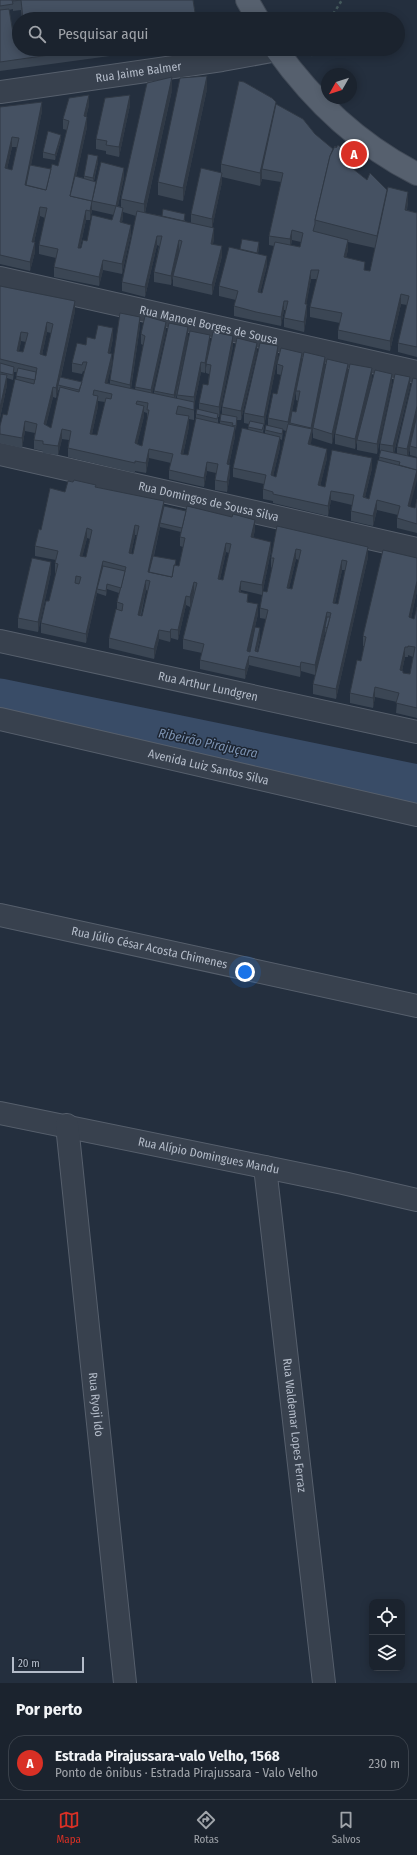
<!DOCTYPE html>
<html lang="pt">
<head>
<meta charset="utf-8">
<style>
  :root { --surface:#1b232e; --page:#282f3a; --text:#f1f3f6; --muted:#a0a4aa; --line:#39404a; --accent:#d93025 }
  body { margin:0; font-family:"Fira Sans Condensed",sans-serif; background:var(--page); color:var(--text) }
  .controls { position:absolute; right:12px; bottom:12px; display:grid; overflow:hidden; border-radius:8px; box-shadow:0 2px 10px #0003 }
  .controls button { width:36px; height:36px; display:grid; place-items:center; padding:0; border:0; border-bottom:1px solid var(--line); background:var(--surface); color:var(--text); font:20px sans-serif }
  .compass { position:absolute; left:321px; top:68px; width:36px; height:36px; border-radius:50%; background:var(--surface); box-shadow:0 2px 10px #0003; rotate:231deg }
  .scale { position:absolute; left:12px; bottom:10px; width:72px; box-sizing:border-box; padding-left:4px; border:2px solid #b4bcc9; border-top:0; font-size:11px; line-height:14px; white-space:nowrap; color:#b4bcc9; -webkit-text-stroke:3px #1d2633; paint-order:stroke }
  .you { position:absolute; left:245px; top:972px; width:14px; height:14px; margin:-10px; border:3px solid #fff; border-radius:50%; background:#1a73e8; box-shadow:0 0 0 6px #1a73e833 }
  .badge { display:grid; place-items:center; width:26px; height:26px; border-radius:50%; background:var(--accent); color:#fff; font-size:13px; font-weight:700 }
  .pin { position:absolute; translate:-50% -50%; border:2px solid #fff; box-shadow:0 1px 4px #0006 }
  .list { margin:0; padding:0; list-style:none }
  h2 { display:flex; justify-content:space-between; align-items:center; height:52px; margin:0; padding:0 16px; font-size:17px }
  h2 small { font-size:13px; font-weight:400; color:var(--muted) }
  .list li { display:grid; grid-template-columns:26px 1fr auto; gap:12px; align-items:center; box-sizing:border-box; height:56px; margin:0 8px 8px; padding:0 8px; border:1px solid var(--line); border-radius:16px }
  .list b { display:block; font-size:15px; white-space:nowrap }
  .list p { margin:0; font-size:13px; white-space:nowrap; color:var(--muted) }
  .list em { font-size:13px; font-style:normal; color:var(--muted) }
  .icon { flex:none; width:22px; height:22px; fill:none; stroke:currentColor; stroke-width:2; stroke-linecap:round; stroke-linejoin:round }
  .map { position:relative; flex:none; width:417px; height:1683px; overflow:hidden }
  .search { position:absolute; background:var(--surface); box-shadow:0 2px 10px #0003; left:12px; right:12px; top:12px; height:44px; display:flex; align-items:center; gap:10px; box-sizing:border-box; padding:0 14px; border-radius:22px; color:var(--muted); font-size:15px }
  .sheet { height:116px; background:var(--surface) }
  nav { display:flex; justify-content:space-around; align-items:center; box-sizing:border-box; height:56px; border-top:1px solid var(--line); background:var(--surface); font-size:11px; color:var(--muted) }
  nav a { display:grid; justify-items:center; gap:2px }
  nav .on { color:var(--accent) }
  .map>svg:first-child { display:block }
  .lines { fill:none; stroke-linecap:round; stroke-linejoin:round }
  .river { stroke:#394c67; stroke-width:43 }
  .minor-casing { stroke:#565f6c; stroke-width:24 }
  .major-casing { stroke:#414a57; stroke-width:24 }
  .path { stroke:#44595c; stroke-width:2.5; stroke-dasharray:3 3; stroke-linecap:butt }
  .minor { stroke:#38414e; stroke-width:22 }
  .major { stroke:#56606e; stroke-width:22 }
  .wall { fill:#3b4654; fill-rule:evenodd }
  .shaded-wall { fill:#303945 }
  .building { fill:#455162; stroke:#303945; fill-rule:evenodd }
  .labels { text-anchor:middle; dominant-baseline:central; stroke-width:3; stroke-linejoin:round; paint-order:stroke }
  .street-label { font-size:12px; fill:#b4bcc9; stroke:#1d2633 }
  .water-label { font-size:13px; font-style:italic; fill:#7c92b1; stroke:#1d2633 }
</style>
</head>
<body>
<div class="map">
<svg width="417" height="1683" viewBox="0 0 417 1683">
  <rect width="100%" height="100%" fill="#242f3e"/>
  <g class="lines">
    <path class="river" d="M0 700 417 786"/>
    <defs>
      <g id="minor">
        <path id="s1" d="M0 92 222 60 277 50"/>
        <path id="s2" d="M0 278 417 372"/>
        <path id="s3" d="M0 454 417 549"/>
        <path id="s4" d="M0 641 417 732"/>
        <path id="s5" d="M0 719 417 815"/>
        <path id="s6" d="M0 915 417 1006"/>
        <path id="s7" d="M0 1113 343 1183 417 1200"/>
        <path id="s8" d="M67 1125 125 1683"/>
        <path id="s9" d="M265 1167 324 1683"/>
      </g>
      <g id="major">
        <path d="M247 0 258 19"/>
        <path d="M276 49C313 101 360 145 417 174"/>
      </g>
    </defs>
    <use href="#minor" class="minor-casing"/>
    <use href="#major" class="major-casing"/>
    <g class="path">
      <path d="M330 19 342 0"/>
      <path d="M311 56 313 49"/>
    </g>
    <use href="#minor" class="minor"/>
    <use href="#major" class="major"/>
  </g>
  <g class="wall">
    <path d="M0 0H193L196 19H22L21 10 13 11V9L9 10 13 33 19 49H161L0 71Z"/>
    <path d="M207 89 183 201 158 195V182Z"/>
    <path d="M172 90 145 213 162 216 185 220V222L191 223V214L221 172V164L276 106 315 134 353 169 367 180 387 190 408 202 407 210 417 213V357L398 352V343L407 305 401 304 390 351 338 339V330L340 323 310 317V307L317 279H311L306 304 307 314 304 332 284 327V318L286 310H284L281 326 234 316V306L236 300 219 296V286L240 250V249L259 247 258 254 267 265 260 293H262L274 246 269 245V236L281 182 262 179 260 186 222 177V182L212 228 214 238 213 244 222 256 212 295 173 286V276L180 250H179L171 285 154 282V272L159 246 157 245 145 297 122 291V282L136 216 123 212V217L122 222 131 234 122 274 103 270 99 286 54 277V267L56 258 39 254V245L45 218 40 216 34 242 35 252 30 271 0 264V107L42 111 31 165 51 169 58 166 67 130 63 129V119L89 105 86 117 87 127 76 177 84 178V176L98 162 94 181 96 182 124 177 118 206 121 207V199ZM12 147H17L12 170 7 169ZM92 210 114 215 112 220 87 241 81 248H80L86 220H90ZM292 240 301 242 300 247 291 245ZM348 242 375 248 370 271 365 270 346 257 348 250Z"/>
    <path d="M130 105 119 157 106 154V151L96 149V139Z"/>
    <path d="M61 140 55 160 43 158V152Z"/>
    <path d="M0 286 75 311 61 377 82 382 85 372 83 371 82 374 72 372V363L86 345 95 339 113 338 110 353 112 363 107 383 110 384V380L140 326 131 389H135L143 345 141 344V334L166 331 152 393 154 394V391L188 337 176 398 177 399V395L210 344 205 373 201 372 194 406V420L189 419V426L183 455H188L196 420V414L199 410V403L208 385 209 374 206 373V364L233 346 219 417H218V423H220V421L222 414V407L257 352 241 420H237V422L235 431V436L229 465 230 475 227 492 215 490V480L216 473 207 471 204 487 169 479V470L171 463 149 458 146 473 135 471V473L68 457V448L69 440 62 439 58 455 43 453V451L34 449V440L35 433 25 431 22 448 0 443V426L7 415 16 380 17 372H14L13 380 7 378V385L0 418ZM47 332 51 333 46 356 42 355ZM21 341 26 342 23 352 19 351ZM58 390 60 391 51 428 46 425 53 397 56 398ZM98 401 105 402 97 435 92 434 98 406ZM144 412 147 413V420L142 446 137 444 144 416Z"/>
    <path d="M278 356 264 426 263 433 265 434V430L268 426V418L277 394 281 375 277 374V364L302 362 297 387 325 367 310 445 327 458 320 486 325 487 372 468 365 497 369 499 379 460 380 453V444L410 386 394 453H397V447L417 379V457L410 455V449L408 456 410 507 415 508 417 499V533L397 528V518L398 515 377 510 373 526 351 521V511L352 505 331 500 328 516 273 503V501L263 499V489L264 484 233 477V468L248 430 249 424 244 423V413ZM296 391V400L298 401 296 412 292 411ZM283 430 286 431 276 477 273 476 280 447V439L282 440Z"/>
    <path d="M348 364 332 444 313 438V428Z"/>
    <path d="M372 378 355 449 335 444V434Z"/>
    <path d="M392 383 377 454 357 450V440Z"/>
    <path d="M73 482 255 530 253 538 271 551 262 595 241 590V593L258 614 249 652 260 638 257 652H258L266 619 260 618V608L267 592 272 568 271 567V558L277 526 368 557 336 699 313 694V684L326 633 325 632 315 675 301 671 300 677 249 665 245 679 200 669V660L202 653 183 649V639L194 592 190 607 186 605 178 640 171 638 170 642 159 639 154 659 109 648V638L117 610V602L119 593 107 589 106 596 97 593 86 643 41 633V623L49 601 56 573H55V563L56 560 35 556V546L41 530 65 492ZM160 527 181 532 180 537V546L183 547 179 566 176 565 154 556ZM135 535H137L133 554H131ZM87 538 90 539 86 557H82ZM226 552 229 553 223 580 220 579ZM296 559 299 560 292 589 289 588ZM342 570H345L338 604 335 603ZM146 590 148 591 142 616H141Z"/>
    <path d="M51 572 38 632 18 628V618Z"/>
    <path d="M417 591 411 618 414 619 417 607V718L396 713 397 702 375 697 373 708 350 703V693L361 661 364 646H363V636ZM408 655 413 657 410 674 403 673 402 671 405 657H408Z"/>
  </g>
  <g class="shaded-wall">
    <path d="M207 76V89L183 201V188Z"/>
    <path d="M172 77V90L144 217V204Z"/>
    <path d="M89 95V105L84 126V116Z"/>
    <path d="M130 95V105L119 157V147Z"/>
    <path d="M42 102V111L26 190 25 185Z"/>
    <path d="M276 102V115L262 169V179L260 186V173Z"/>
    <path d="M87 117V127L71 200 70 196Z"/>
    <path d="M61 135V140L55 160V155Z"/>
    <path d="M12 137V147L5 178V168Z"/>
    <path d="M98 156V162L93 183V178Z"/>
    <path d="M353 156V170L347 164Z"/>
    <path d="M124 168V177L116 215V206Z"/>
    <path d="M222 173V182L212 229V219Z"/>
    <path d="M408 192V202L405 219V210Z"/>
    <path d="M92 201V210L90 220V211Z"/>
    <path d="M40 207V216L32 251V242Z"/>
    <path d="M123 208V217L120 232V222Z"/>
    <path d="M86 210V220L78 257V248Z"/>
    <path d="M131 225V234L122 274V264Z"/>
    <path d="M214 228V238L211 253V244Z"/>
    <path d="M292 230V240L290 249V239Z"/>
    <path d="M157 236V245L145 297V287Z"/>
    <path d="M179 240V250L171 285V276Z"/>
    <path d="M348 240V250L344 267V257Z"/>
    <path d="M35 242V252L30 271V262Z"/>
    <path d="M259 242V247L257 258V253Z"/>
    <path d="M222 246V256L212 295V285Z"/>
    <path d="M267 256V265L258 302V292Z"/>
    <path d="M103 260V270L99 286V277Z"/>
    <path d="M311 270V279L305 313V304Z"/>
    <path d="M401 294V304L390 351V341Z"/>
    <path d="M75 301V311L59 385H58V390L56 398V388Z"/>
    <path d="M284 301V310L281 326V317Z"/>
    <path d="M307 304V314L304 332V322Z"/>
    <path d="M140 317V326L130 394V385Z"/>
    <path d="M47 322V332L40 364V354Z"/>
    <path d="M166 322V331L151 400V390Z"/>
    <path d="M188 327V337L174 404V395Z"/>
    <path d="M113 328V338L108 363V353Z"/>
    <path d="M21 332V341L17 361V351Z"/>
    <path d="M210 335V344L205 373V363Z"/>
    <path d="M233 336V346L219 417V407Z"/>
    <path d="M257 343V352L241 420V411Z"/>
    <path d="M278 346V356L264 426V417Z"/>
    <path d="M302 353V362L288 431V422Z"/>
    <path d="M112 354V363L105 393V383Z"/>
    <path d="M325 357V367L312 434V439L308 454V444L311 432V428Z"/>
    <path d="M201 362V372L194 406V420V397Z"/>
    <path d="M348 364V374L332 444V434Z"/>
    <path d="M14 367V372L13 380V375Z"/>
    <path d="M372 368V378L355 449V439Z"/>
    <path d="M392 374V383L377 454V444Z"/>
    <path d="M7 375V385L0 418V408Z"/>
    <path d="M410 377V386L393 456V446Z"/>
    <path d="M53 387V397L44 433V424Z"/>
    <path d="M98 396V406L90 444V434Z"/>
    <path d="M144 406V416L135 453V443Z"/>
    <path d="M417 406V416L410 446V449L407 459V449Z"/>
    <path d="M189 416V426L181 464V454Z"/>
    <path d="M237 417V422L236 431V426Z"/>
    <path d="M25 421V431L22 448V438Z"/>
    <path d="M235 427V436L227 474V464Z"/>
    <path d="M62 429V439L58 455V446Z"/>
    <path d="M280 437V447L271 485V475Z"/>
    <path d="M149 449V458L146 473V463Z"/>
    <path d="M327 449V458L318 495V485Z"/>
    <path d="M372 458V468L363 506V497Z"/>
    <path d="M207 462V471L204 487V478Z"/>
    <path d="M230 465V475L227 492V482Z"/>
    <path d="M417 470V480L408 515V506Z"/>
    <path d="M331 491V500L328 516V506Z"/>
    <path d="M377 500V510L373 526V516Z"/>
    <path d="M164 501V511L160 523V527L149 576H148V581V572Z"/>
    <path d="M255 520V530L251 547V537Z"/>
    <path d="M135 525V535L129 563V553Z"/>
    <path d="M87 528V538L80 566V556Z"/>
    <path d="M271 542V551L262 595V585Z"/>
    <path d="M226 543V552L218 588V579Z"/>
    <path d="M368 547V557L336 699V689Z"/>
    <path d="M296 549V559L287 597V588Z"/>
    <path d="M342 560V570L333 612V603Z"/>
    <path d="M103 561V571L97 589V593L86 643V634Z"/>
    <path d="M51 562V572L38 632V622Z"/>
    <path d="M146 580V590L138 625V615Z"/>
    <path d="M241 581V590L239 602V592Z"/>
    <path d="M417 581V591L409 627V617Z"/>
    <path d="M194 582V592L190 607V597Z"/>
    <path d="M107 584V589L106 596V591Z"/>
    <path d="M186 596V605L178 640V630Z"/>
    <path d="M258 604V614L247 661V651Z"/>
    <path d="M327 612V622L325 627V632L315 675V665Z"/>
    <path d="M260 628V638L255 657V651Z"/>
    <path d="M171 629V638L170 642V632Z"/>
    <path d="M159 630V639L154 659V649Z"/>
    <path d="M405 647V657L400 680V670Z"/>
    <path d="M249 656V665L245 679V670Z"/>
    <path d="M301 662V671L300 677V667Z"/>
    <path d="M375 687V697L373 708V698Z"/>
  </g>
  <g class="building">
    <path d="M0 0H12L13 4 0 6Z"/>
    <path d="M13 0H193L196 19H23L21 0 13 1Z"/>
    <path d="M9 9 13 33 19 31V49H92L0 62V10Z"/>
    <path d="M207 76 183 188 158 182 180 78Z"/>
    <path d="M172 77 144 204 121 199 147 83Z"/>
    <path d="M239 81 244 82 272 98 276 102 260 173 221 164Z"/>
    <path d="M89 95 84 116 87 117 70 196 92 201 101 162 124 168 116 206 123 208 120 222 131 225 122 264 103 260 99 277 54 267 58 249 39 245 47 208 40 207 32 242H35L30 262 0 255V107L42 102 25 185 46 190 52 164 58 166 69 121 63 119 69 98ZM12 137 19 138 12 170 5 168ZM92 201 116 206 112 220 92 215 87 241 83 240 81 248H78L86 210 90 211Z"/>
    <path d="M130 95 119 147 106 145 107 141 96 139 105 98Z"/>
    <path d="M276 104 303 119 315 134 333 149 330 156 315 220V224L313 231 348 240 344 257 365 262 364 270 370 271 388 187 408 192 405 210 417 213V347L398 343 409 296 401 294 390 341 338 330 342 313 310 307 319 270H311L305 304H307L304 322 284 318 288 301H284L281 317 256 312 234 306 238 291 219 286 229 247 267 256 258 292 262 293 275 242 300 247 303 233 292 230 290 239 269 236 283 173 262 169Z"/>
    <path d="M48 131 61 135 55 155 43 152Z"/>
    <path d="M338 145 353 156 347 164 367 180 370 173 387 190 377 236 315 220 330 156 335 146 336 148Z"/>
    <path d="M88 154 98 156 93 178 84 176Z"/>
    <path d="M30 165 51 169 46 190 26 185Z"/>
    <path d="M201 168 222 173 212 219 191 214Z"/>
    <path d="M75 176 96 182 92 201 70 196Z"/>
    <path d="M163 209 185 214 184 221 162 216Z"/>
    <path d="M137 211 214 228 211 244 222 246 212 285 173 276 182 241 179 240 171 276 154 272 162 236H157L145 287 122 282Z"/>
    <path d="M242 239 259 242 257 253 240 249Z"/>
    <path d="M0 286 75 301 56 388 53 387 44 424 51 428 60 387 79 392 87 362H83L82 365 72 363 77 343 86 345 87 337 95 339 98 325 113 328 108 353 112 354 105 383 194 402V410L178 406 176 414 189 416 181 454 188 455 196 418 235 427 227 464 230 465 227 482 215 480 218 464 207 462 204 478 169 470 173 454 149 449 146 463 135 461V463L68 448 71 431 62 429 58 446 43 444V441L34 440 37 424 25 421 22 438 0 434V426L3 414 7 415 15 379 34 384 37 368 0 359ZM47 322 53 324 46 356 40 354ZM21 332 28 333 23 352 17 351ZM94 390 112 394 111 399 106 398 97 435 90 434 98 396 93 395ZM137 401 148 403 147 410H149L142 446 139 445 135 443 144 406 136 404Z"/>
    <path d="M120 313 140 317 130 385 110 380Z"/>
    <path d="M145 316 166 322 151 390 135 387 145 336 141 334Z"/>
    <path d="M169 323 188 327 174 395 154 391Z"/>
    <path d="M190 331 210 335 205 363 201 362 194 397 177 395Z"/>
    <path d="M213 332 233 336 219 407 199 403 203 384 208 385 211 365 206 364Z"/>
    <path d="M237 338 257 343 241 411 222 407Z"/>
    <path d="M260 343 278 346 264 417 244 413Z"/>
    <path d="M281 348 302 353 288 422 268 418 273 393 277 394 283 366 277 364Z"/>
    <path d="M304 352 325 357 311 428 290 423 292 411 296 412 300 391H296Z"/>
    <path d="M327 359 348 364 332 434 313 428Z"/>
    <path d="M0 363 14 367 13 375 0 372Z"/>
    <path d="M350 364 372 368 355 439 335 434Z"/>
    <path d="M18 368 36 372 35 380 16 376Z"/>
    <path d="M375 370 392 374 377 444 357 440Z"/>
    <path d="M0 374 7 375 0 408Z"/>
    <path d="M395 374 410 377 393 446 380 444Z"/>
    <path d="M60 377 82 382 79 390 58 385Z"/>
    <path d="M413 378 417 379V406L407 449 397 447Z"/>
    <path d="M197 409 218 414 217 419 196 414Z"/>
    <path d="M221 414 237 417 236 426 232 425 233 423 220 421Z"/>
    <path d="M417 415V448L410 446Z"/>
    <path d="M250 421 264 424 262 430 248 427Z"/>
    <path d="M288 424 312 429 308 444 327 449 318 485 325 487 332 450 372 458 363 497 369 499 378 460 417 470 408 506 411 507 415 508 417 499V524L397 518 400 506 377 500 373 516 351 511 354 495 331 491 328 506 273 494V492L263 489 266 475 233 468 242 428 280 437 271 475 276 477Z"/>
    <path d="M266 425 283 429 282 434 265 430Z"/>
    <path d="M381 450 417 458V470L399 465 400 462 379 457Z"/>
    <path d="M74 480 96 485 95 487 164 501 148 572 172 577 174 565 179 566 185 538 180 537 187 506 232 517 233 514 255 520 251 537 271 542 262 585 241 581 239 592 248 594 247 602 258 604 247 651 250 652 255 627 260 628 255 651 258 652 268 610 260 608 263 591 267 592 274 558H271L277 526 368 547 336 689 313 684 331 613 327 612 315 665 301 662 300 667 249 656 245 670 200 660 204 644 183 639 197 583 194 582 190 597 186 596 178 630 171 629 170 632 159 630 154 649 109 638 116 609 122 611 123 604 117 602 126 567 103 561 86 634 41 623 46 601H49L58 564 55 563 58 551 35 546 39 529 41 530 50 488 65 492 68 481 73 482ZM135 525 139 526 133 554 129 553ZM87 528 92 530 86 557 80 556ZM226 543 231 544 223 580 218 579ZM296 549 301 550 292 589 287 588ZM342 560 347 561 338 604 333 603ZM76 576 81 577 79 584 75 583ZM146 580 150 581 142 616 138 615Z"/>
    <path d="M164 506 186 511 182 528 160 523Z"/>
    <path d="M383 550 417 558V581L409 617 414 619 417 607V708L396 703 399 693 375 687 373 698 350 693 357 660 361 661 366 637 363 636ZM408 646 415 647 410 674 403 673V671L400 670 405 647H408Z"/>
    <path d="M153 556 176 560 175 565H174L172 577 149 572Z"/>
    <path d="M32 558 51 562 38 622 18 618Z"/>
    <path d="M103 566 125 571 121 588 107 584 106 591 97 589Z"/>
    <path d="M327 617H330L327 628 325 627Z"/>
  </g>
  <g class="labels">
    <g class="street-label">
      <text stroke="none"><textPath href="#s1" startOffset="140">Rua Jaime Balmer</textPath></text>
      <text stroke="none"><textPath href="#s2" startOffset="214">Rua Manoel Borges de Sousa</textPath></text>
      <text stroke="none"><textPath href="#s3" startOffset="214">Rua Domingos de Sousa Silva</textPath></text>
      <text stroke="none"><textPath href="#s4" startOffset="213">Rua Arthur Lundgren</textPath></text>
      <text stroke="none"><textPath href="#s5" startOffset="214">Avenida Luiz Santos Silva</textPath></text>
      <text stroke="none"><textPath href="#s6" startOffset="153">Rua Júlio César Acosta Chimenes</textPath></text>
      <text stroke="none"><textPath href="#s7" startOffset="213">Rua Alípio Domingues Mandu</textPath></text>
      <text stroke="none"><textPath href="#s8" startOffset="281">Rua Ryoji Ido</textPath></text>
      <text stroke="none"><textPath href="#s9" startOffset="260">Rua Waldemar Lopes Ferraz</textPath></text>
    </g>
    <g class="water-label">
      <text transform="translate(208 743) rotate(12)">Ribeirão Pirajuçara</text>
    </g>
  </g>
</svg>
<div class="controls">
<button><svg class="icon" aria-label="locate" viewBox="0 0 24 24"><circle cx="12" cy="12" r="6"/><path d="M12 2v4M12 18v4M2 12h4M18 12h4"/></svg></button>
<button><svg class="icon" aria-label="layers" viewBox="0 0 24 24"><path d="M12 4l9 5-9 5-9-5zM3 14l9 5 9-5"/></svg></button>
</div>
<svg class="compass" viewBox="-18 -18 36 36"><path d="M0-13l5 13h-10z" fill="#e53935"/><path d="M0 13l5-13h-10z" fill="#a0a4aa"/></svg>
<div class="scale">20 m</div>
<div class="you"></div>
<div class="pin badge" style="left:354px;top:154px">A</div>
<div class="search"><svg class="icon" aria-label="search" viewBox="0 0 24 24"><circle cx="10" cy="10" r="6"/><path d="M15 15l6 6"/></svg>Pesquisar aqui</div>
</div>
<section class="sheet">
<h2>Por perto<small></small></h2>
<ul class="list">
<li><span class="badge">A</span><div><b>Estrada Pirajussara-valo Velho, 1568</b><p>Ponto de ônibus · Estrada Pirajussara - Valo Velho</p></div><em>230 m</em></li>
</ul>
</section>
<nav>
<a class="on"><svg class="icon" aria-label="map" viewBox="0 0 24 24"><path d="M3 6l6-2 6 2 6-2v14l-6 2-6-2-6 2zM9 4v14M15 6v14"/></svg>Mapa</a>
<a><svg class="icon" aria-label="directions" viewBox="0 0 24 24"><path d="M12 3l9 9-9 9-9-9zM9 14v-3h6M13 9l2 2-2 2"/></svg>Rotas</a>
<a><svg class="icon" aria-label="saved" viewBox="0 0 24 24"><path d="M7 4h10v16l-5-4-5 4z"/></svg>Salvos</a>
</nav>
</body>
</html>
